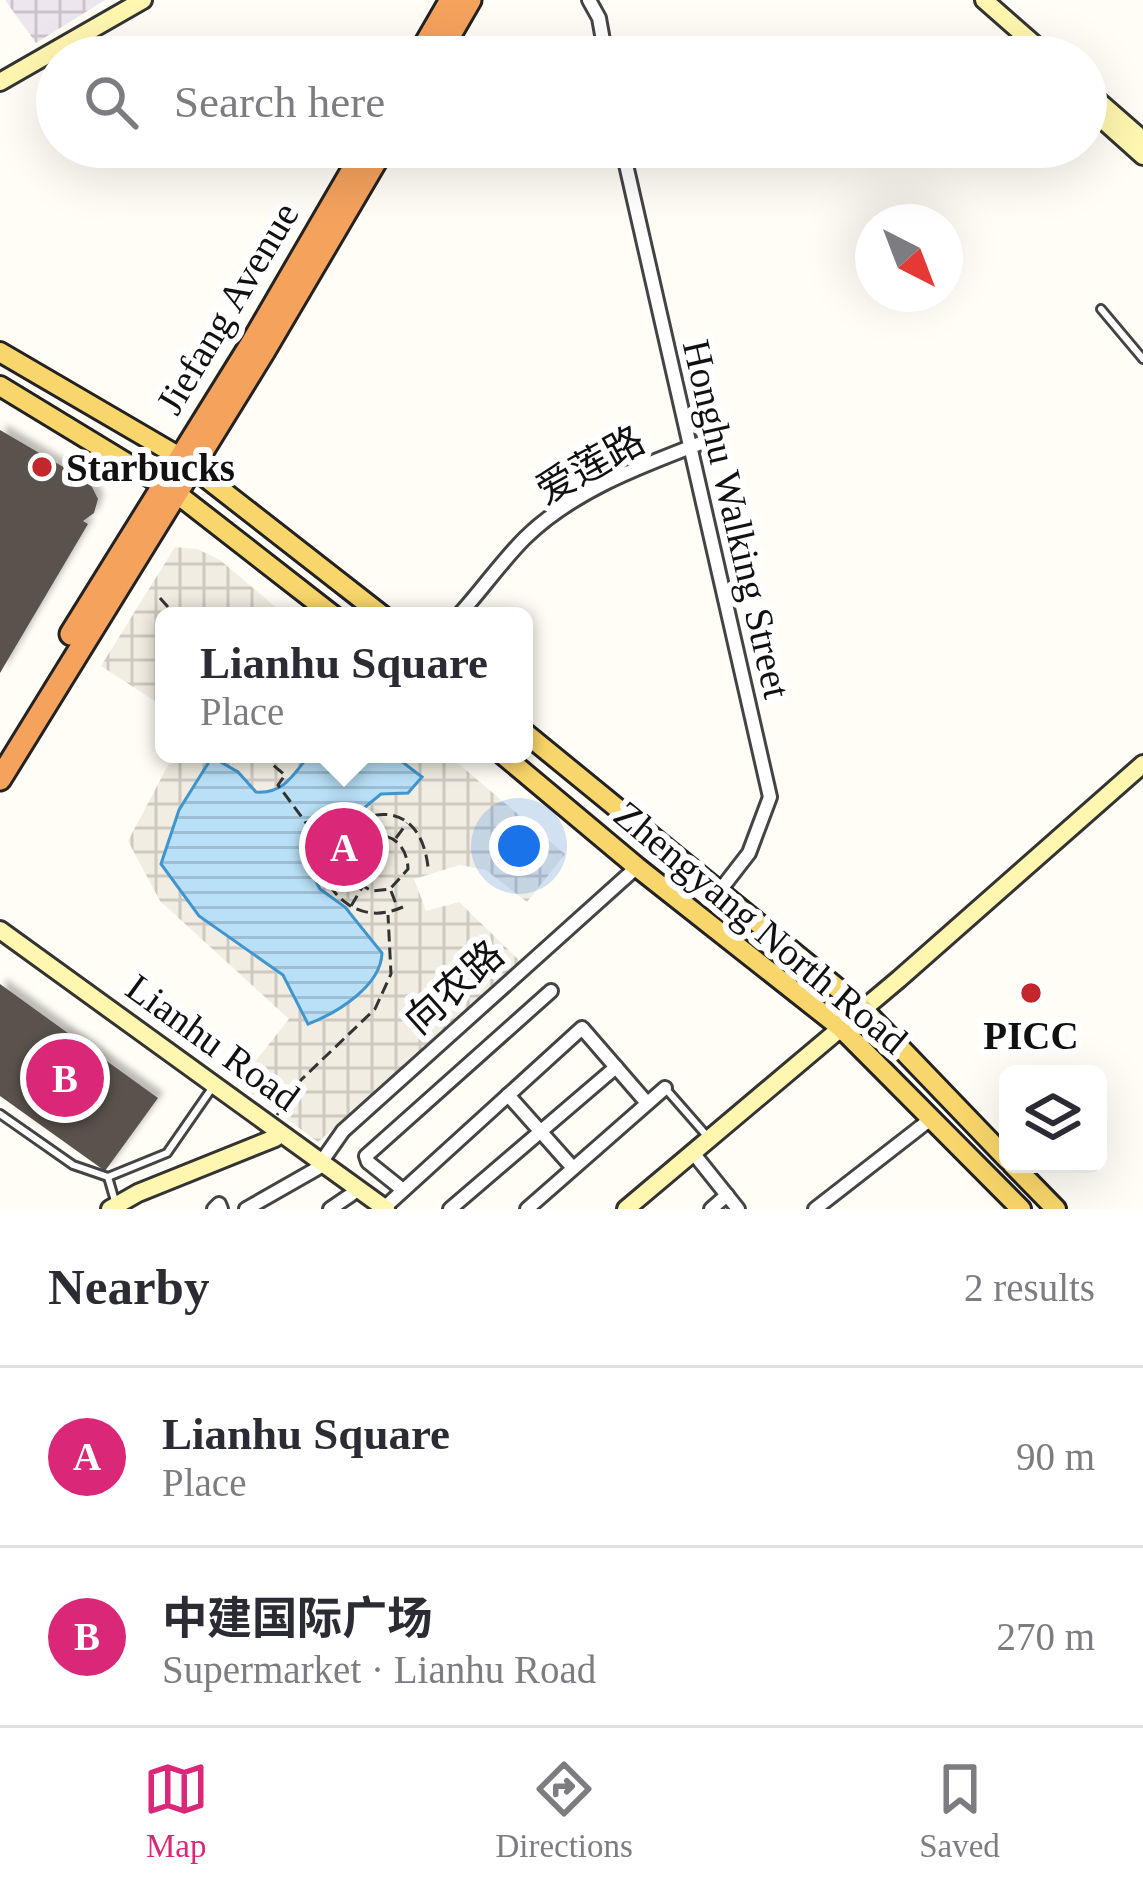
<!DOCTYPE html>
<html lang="en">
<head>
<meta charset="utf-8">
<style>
  :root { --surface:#fff; --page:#f7f7f7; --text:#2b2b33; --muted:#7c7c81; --line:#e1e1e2; --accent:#db2777 }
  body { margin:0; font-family:"Times New Roman","Noto Sans SC",serif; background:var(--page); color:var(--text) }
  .controls { position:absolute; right:36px; bottom:36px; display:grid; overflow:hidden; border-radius:18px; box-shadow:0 12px 48px #0002 }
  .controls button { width:108px; height:108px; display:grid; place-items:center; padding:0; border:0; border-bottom:3px solid var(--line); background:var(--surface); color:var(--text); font:60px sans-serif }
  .compass { position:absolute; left:855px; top:204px; width:108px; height:108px; border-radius:50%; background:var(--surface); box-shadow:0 12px 48px #0002; rotate:138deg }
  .you { position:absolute; left:519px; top:846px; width:42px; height:42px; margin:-30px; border:9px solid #fff; border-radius:50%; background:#1a73e8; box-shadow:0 0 0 18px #1a73e833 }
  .badge { display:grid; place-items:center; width:78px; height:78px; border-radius:50%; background:var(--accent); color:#fff; font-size:39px; font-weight:700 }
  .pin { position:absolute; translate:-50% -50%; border:6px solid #fff; box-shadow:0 3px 12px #0006 }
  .popup { position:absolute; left:155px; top:607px; width:378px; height:156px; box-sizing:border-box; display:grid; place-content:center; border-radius:18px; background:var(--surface); filter:drop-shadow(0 3px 9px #0005); font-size:39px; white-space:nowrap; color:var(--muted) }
  .popup b { font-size:45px; color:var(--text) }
  .popup::after { content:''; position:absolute; left:50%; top:100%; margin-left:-24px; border:24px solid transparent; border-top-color:var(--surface) }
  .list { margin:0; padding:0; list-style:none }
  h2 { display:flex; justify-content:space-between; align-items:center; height:156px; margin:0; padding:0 48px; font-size:51px }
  h2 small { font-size:39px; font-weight:400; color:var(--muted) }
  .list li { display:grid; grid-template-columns:78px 1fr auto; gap:36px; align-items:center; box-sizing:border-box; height:180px; padding:0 48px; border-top:3px solid var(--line) }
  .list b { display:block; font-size:45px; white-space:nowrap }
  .list p { margin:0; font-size:39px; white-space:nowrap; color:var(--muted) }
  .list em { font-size:39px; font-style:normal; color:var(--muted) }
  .icon { flex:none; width:66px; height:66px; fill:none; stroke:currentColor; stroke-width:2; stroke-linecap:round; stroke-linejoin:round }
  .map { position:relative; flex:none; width:1143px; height:1209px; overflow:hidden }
  .search { position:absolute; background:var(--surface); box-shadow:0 12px 48px #0002; left:36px; right:36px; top:36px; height:132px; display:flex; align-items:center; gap:30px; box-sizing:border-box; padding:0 42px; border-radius:66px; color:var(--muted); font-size:45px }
  .sheet { height:516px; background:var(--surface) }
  nav { display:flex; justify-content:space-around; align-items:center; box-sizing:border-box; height:168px; border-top:3px solid var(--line); background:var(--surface); font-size:33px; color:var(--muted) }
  nav a { display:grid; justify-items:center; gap:6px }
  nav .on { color:var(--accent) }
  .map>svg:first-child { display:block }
  .industrial { fill:url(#industrial-grid) }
  .plaza { fill:url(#plaza-grid) }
  .water { fill:url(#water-rules); stroke:#3f96cf; stroke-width:3 }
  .building { fill:#5a524d; filter:url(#shadow) }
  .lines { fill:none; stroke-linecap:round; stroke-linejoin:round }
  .lane-casing { stroke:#444; stroke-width:12 }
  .street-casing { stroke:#444; stroke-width:18 }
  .secondary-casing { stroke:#333; stroke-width:22 }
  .primary-casing { stroke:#222; stroke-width:24 }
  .highway-casing { stroke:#222; stroke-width:27 }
  .path { stroke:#333; stroke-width:3; stroke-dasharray:12 6; stroke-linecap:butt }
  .lane { stroke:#fff; stroke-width:6 }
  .street { stroke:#fff; stroke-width:12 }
  .secondary { stroke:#fff6b0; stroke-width:16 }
  .primary { stroke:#f9d66b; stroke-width:18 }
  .highway { stroke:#f5a25d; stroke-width:21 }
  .poi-dot { fill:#c4262e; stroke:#fff; stroke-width:4.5 }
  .labels { text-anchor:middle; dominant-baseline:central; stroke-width:12; stroke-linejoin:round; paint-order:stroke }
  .street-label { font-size:39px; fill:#111; stroke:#fff }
  .poi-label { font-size:39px; font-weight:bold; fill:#111; stroke:#fff; text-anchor:start }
</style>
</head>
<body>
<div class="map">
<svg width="1143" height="1209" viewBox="0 0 1143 1209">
  <defs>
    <pattern id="industrial-grid" width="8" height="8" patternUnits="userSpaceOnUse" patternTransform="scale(3)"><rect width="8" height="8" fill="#eee6ef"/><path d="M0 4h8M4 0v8" fill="none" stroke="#cbc4cc"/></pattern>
    <pattern id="plaza-grid" width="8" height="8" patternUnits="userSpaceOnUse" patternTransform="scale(3)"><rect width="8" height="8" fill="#f1ede2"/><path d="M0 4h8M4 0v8" fill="none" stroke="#cecac1"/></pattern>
    <pattern id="water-rules" width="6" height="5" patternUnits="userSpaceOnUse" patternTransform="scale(3)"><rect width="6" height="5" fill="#b9e0f7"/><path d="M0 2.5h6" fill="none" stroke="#9ebfd3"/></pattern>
    <filter id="shadow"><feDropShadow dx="5.5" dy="-5.5" stdDeviation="3" flood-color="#0004"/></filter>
  </defs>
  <rect width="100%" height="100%" fill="#fffdf5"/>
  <path class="industrial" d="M5 0H105L36 43Z"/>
  <g class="plaza">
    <path d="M175 547 197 549 220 560 286 616H164V707L101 666Z"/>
    <path d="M174 754H447L565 854 527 902 486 870 460 865 414 879 426 911 459 902 521 962 318 1142 238 1083 289 1019 160 901 128 841Z"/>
  </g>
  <path class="water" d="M310 754H392L422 777 408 793 381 794 315 848 309 867 320 889 345 907 382 953C381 986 337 1013 308 1024L283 975 199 916 161 864 179 810 212 757 238 772 256 792C284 794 293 775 310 754Z"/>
  <g class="building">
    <path d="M0 430 72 472 68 479 89 481 98 499 94 513 83 521 88 524 0 673Z"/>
    <path d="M0 984 158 1098 105 1171 0 1096Z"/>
  </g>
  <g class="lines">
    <defs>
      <g id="lane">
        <path d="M1101 309 1143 359"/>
        <path d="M665 1088 707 1136"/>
        <path d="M0 1114 73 1165 108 1177 167 1153 210 1091"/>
        <path d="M108 1177 115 1201"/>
      </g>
      <g id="street">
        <path d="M589 0 599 18 606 57"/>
        <path d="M622 147 770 797 749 853 718 893"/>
        <path d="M458 616C481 591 501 562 525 538 576 488 649 463 714 438"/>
        <path d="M508 1095 573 1168"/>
        <path d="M698 1159 738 1209"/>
        <path d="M322 1161 343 1131 637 867"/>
        <path d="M403 1190 368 1162 366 1156 551 991"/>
        <path d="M384 1208 582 1028 647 1103"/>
        <path d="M214 1209 219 1204 221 1209"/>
        <path d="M246 1209 318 1168"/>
        <path d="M330 1209 352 1194"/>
        <path d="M450 1209 616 1067"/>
        <path d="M527 1209 665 1088"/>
        <path d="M711 1209 727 1195"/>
        <path d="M815 1209 932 1118"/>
      </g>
      <g id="secondary">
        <path d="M984 0 1049 57"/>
        <path d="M0 82 143 0"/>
        <path d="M1086 90 1143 140"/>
        <path d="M1086 105 1143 156"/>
        <path d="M0 930 386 1209"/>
        <path d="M110 1209 138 1193 275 1138"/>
        <path d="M626 1209 899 979 1143 764"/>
      </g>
      <g id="primary">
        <path d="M0 352 178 456 383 616"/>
        <path d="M0 386 176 493 334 616"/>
        <path d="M524 732 863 1009 1008 1160"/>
        <path d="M502 754 637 867 841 1028 1021 1209"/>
        <path d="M1012 1164 1056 1209"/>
      </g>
      <g id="highway">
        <path d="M418 57 451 0"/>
        <path d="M437 57 470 0"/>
        <path d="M71 634 252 343 366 147"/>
        <path d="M0 779 264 351 384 147"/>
      </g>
    </defs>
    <use href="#lane" class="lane-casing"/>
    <use href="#street" class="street-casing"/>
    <use href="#secondary" class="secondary-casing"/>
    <use href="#primary" class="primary-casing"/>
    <use href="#highway" class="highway-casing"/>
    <g class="path">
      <path d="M160 598 176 616"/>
      <path d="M260 754 285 775 278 785 329 854"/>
      <path d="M396 838 407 823"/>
      <path d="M391 891 398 909"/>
      <path d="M351 906 363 886 372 891 390 889 408 869C407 839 382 826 358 844"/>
      <path d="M403 907C384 915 367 916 349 905 270 852 415 753 428 867"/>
      <path d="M277 1115 301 1080 375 1009 391 974 388 915"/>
    </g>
    <use href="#lane" class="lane"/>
    <use href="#street" class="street"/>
    <use href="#secondary" class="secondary"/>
    <use href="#primary" class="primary"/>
    <use href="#highway" class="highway"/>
  </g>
  <g class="poi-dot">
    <circle cx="42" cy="467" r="12"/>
    <circle cx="1031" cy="993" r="12"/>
  </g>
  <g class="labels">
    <g class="street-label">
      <text transform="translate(227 308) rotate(-59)">Jiefang Avenue</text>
      <text transform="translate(590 465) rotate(-29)">爱莲路</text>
      <text transform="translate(737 519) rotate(77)">Honghu Walking Street</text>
      <text transform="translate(761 927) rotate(40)">Zhengyang North Road</text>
      <text transform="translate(454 987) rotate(-42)">向农路</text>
      <text transform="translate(213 1042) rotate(36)">Lianhu Road</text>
    </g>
    <g class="poi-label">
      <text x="66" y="467">Starbucks</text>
      <text x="1031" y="1035" text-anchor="middle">PICC</text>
    </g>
  </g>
</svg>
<div class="controls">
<button><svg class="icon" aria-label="layers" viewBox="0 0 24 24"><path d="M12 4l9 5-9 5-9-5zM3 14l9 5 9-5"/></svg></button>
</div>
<svg class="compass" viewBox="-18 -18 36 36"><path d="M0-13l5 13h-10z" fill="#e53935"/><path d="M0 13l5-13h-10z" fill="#7c7c81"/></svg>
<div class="you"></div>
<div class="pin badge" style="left:344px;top:847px">A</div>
<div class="popup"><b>Lianhu Square</b>Place</div>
<div class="pin badge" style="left:65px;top:1078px">B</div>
<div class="search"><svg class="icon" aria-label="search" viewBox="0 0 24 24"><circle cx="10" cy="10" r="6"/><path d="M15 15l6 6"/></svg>Search here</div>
</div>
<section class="sheet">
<h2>Nearby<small>2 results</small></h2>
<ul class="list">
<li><span class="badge">A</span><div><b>Lianhu Square</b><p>Place</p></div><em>90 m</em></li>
<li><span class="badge">B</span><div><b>中建国际广场</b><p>Supermarket · Lianhu Road</p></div><em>270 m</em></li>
</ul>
</section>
<nav>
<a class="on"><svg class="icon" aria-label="map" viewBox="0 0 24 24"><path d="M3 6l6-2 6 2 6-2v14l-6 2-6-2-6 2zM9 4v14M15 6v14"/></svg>Map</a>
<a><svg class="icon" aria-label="directions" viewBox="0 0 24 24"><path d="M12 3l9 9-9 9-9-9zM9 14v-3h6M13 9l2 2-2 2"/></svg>Directions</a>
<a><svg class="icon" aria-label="saved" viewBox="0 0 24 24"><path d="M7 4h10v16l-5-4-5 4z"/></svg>Saved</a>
</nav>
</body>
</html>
